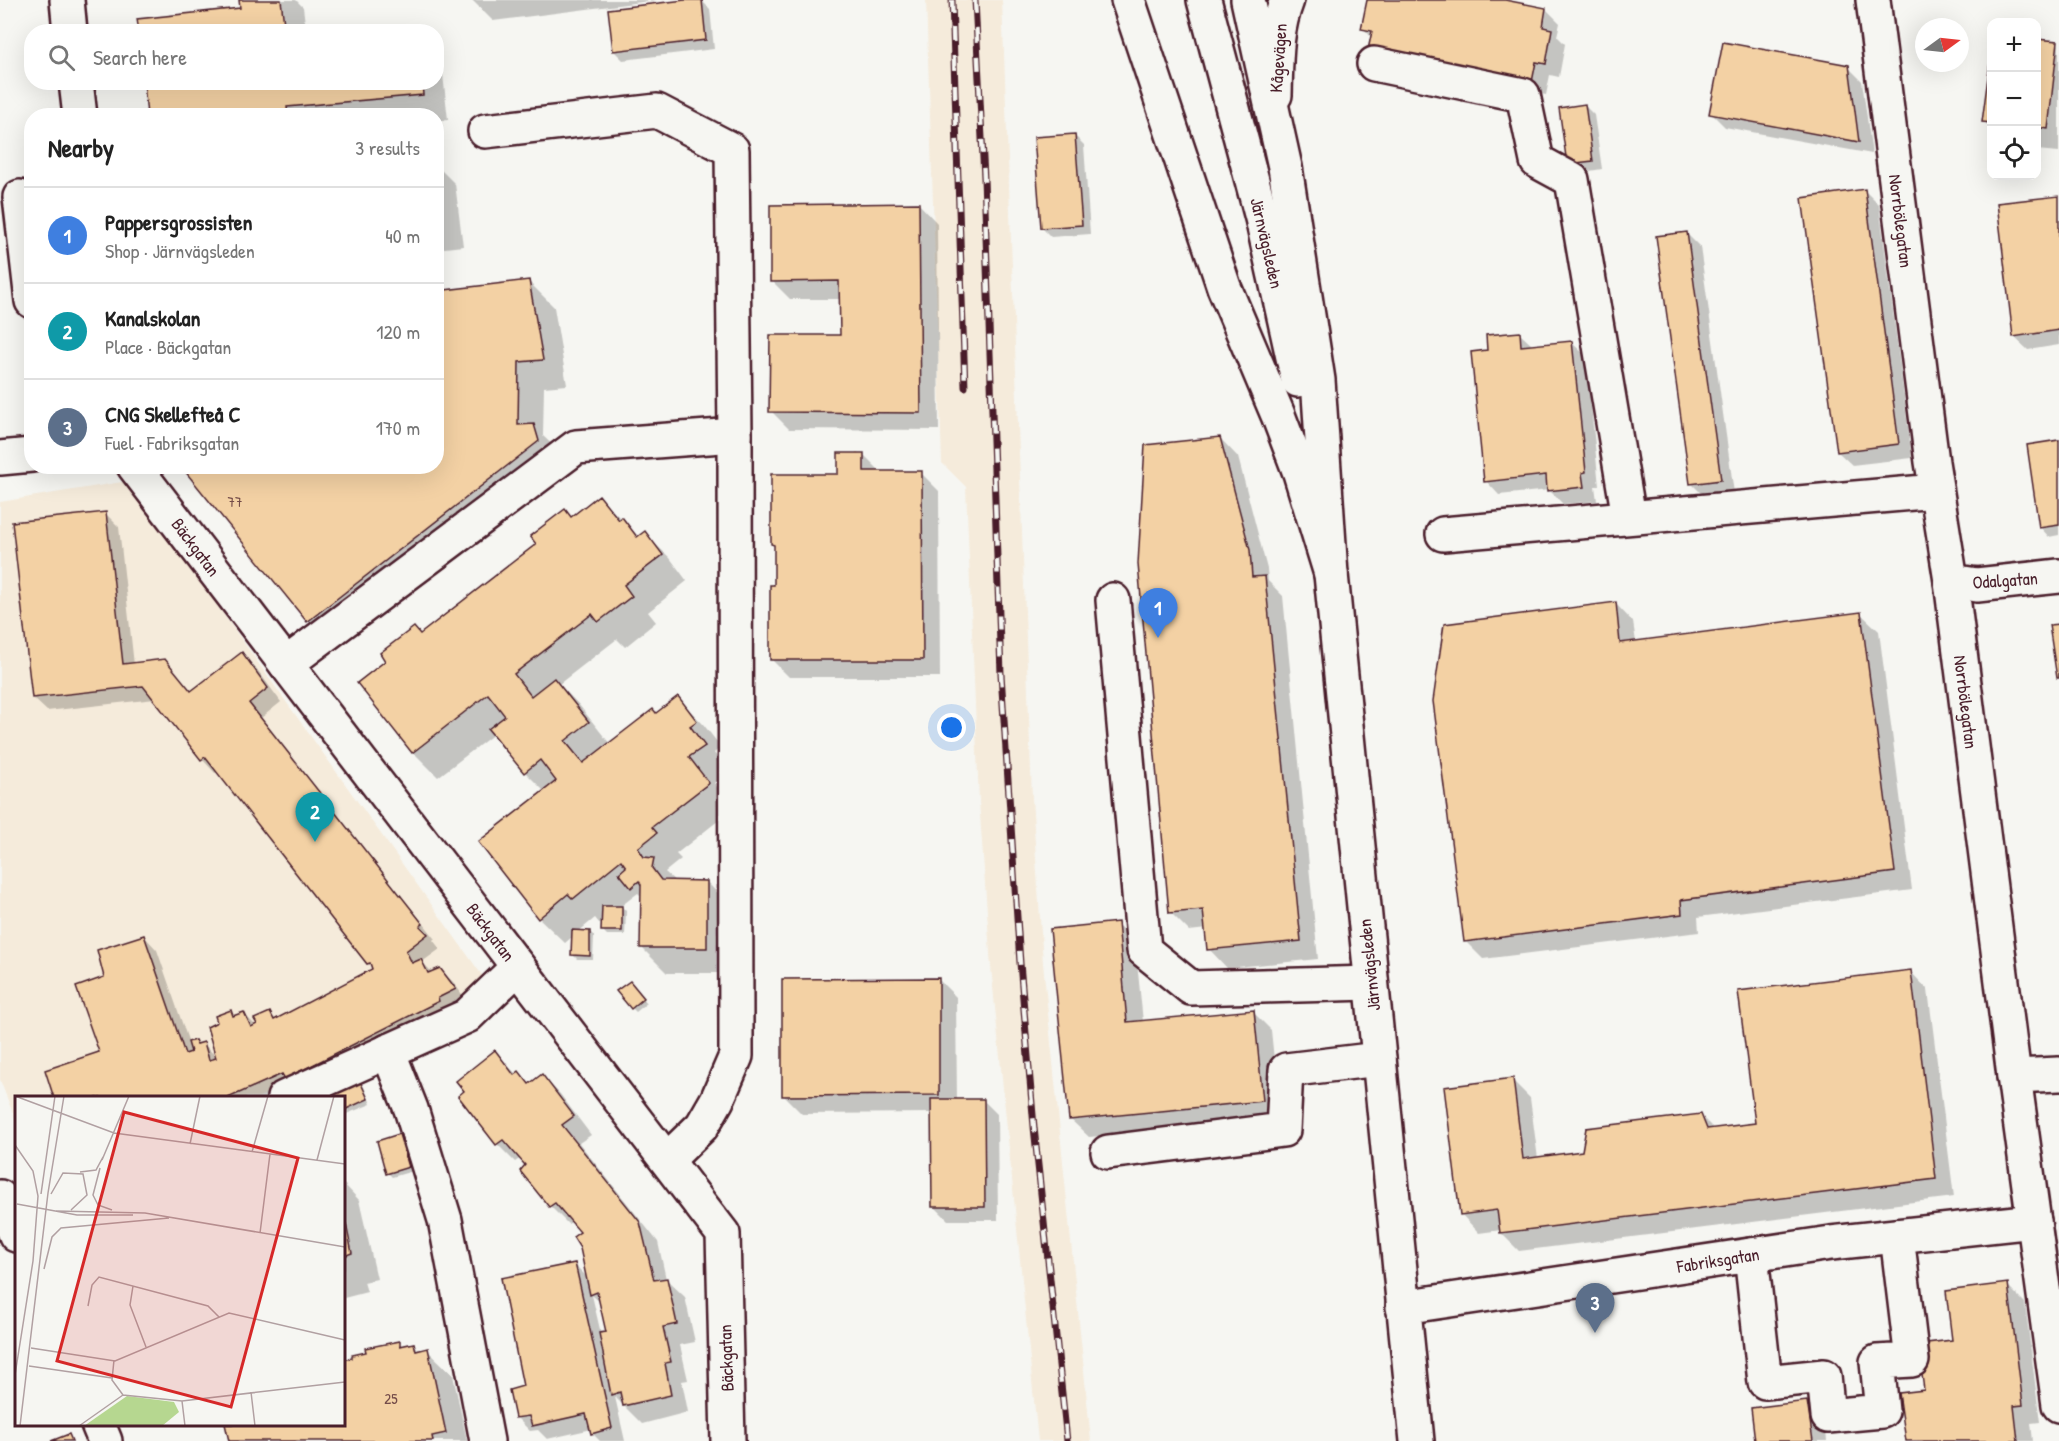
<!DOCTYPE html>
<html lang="en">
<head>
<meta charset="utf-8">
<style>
  :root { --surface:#fff; --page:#f6f6f6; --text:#222; --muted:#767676; --line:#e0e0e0; --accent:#4a1f2b }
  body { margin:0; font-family:"Patrick Hand",sans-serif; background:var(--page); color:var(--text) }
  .controls { position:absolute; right:18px; top:18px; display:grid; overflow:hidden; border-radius:12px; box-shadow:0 6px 24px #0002 }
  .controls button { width:54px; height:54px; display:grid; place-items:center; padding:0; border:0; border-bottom:2px solid var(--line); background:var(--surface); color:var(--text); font:30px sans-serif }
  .compass { position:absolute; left:1915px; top:18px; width:54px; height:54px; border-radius:50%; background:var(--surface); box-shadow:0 6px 24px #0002; rotate:75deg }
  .you { position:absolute; left:952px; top:728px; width:21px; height:21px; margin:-15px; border:4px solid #fff; border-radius:50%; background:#1a73e8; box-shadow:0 0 0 9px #1a73e833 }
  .badge { display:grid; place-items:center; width:39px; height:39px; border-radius:50%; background:var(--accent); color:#fff; font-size:20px; font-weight:700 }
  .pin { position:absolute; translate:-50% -50px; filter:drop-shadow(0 2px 3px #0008) }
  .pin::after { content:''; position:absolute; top:32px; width:21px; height:18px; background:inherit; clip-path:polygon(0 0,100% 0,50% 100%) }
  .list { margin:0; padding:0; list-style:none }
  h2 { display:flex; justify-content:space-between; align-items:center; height:78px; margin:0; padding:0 24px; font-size:26px }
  h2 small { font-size:20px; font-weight:400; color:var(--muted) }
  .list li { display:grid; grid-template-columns:39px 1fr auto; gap:18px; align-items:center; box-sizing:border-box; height:96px; padding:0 24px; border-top:2px solid var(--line) }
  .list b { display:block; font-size:22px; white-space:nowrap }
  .list p { margin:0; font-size:20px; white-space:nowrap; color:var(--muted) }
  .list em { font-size:20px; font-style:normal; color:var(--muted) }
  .icon { flex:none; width:33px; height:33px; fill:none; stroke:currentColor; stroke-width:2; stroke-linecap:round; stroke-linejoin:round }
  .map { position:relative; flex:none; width:2059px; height:1441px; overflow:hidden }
  .search { position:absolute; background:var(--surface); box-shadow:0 6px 24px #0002; left:24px; top:24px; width:420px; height:66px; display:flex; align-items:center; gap:15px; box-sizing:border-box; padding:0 21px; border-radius:24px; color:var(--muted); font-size:22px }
  .panel { position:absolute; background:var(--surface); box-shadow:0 6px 24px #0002; left:24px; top:108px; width:420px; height:366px; border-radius:24px }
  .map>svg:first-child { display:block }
  .built { fill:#f5ebdb }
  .shadow { fill:#0003; fill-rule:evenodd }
  .building { fill:#f3d1a4; stroke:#4a1f2b; stroke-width:1.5 }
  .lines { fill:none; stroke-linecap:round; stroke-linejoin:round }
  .minor-casing { stroke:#4a1f2b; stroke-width:38 }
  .major-casing { stroke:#4a1f2b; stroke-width:38 }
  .highway-casing { stroke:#4a1f2b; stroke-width:38 }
  .minor { stroke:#f6f6f2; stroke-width:33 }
  .major { stroke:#f6f6f2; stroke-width:33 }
  .highway { stroke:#f6f6f2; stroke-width:33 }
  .rail-casing { stroke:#4a1f2b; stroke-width:7 }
  .rail { stroke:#f6f6f2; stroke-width:4.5; stroke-dasharray:14; stroke-linecap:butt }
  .labels { text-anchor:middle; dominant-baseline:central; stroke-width:4.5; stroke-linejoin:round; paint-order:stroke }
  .number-label { font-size:15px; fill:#744c49 }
  .street-label { font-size:18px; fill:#4a1f2b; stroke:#f6f6f2 }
  .inset-road { fill:none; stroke:#b1a0a2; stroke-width:1.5 }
  .view { fill:#d62828; fill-opacity:0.15; stroke:#d62828; stroke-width:3 }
  .inset-edge { fill:none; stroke:#4a1f2b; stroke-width:3 }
</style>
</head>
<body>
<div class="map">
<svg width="2059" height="1441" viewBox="0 0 2059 1441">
  <rect width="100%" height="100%" fill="#f6f6f2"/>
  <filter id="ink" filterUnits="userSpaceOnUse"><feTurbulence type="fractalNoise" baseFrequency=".0167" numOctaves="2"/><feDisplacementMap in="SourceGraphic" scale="12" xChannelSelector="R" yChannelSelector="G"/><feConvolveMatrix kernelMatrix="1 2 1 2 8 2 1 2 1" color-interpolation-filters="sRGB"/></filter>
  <g filter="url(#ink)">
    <g class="built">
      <path d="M926 0H1002L1032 798 1043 963 1091 1441H1038L991 967 979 801 966 487 942 463Z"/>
      <path d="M128 481 484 978 436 1015 259 1097 16 1098V1121L0 1080V502Z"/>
    </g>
    <g class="shadow">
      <path d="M241 0H296L303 7 306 32H140L242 9Z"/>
      <path d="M472 0H657L493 21Z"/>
      <path d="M698 0H701L710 9 714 49 623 60 614 51Z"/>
      <path d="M1368 0H1497L1546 9 1560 23 1557 36 1565 44 1559 77 1550 75 1546 95 1383 63 1372 38 1363 28Z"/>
      <path d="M2036 40 2057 43 2059 45V152L2036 150Z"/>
      <path d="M436 52 441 56 448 120 436 121V116H149L145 82H436Z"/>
      <path d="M1992 60V129L1984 121Z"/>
      <path d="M1848 67 1862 81 1872 154 1725 127 1711 113Z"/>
      <path d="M1585 106 1594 115 1602 169 1577 173 1568 164Z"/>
      <path d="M1075 136 1084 145 1090 234 1051 237 1042 228Z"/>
      <path d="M436 165 455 184 463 246 436 249Z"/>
      <path d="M1865 191 1879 205 1912 458 1852 465 1838 452Z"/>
      <path d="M2059 197V345L2028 350 2014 337Z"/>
      <path d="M919 204 937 223 939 430 789 429 771 411 841 337V299H790L772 281Z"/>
      <path d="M1686 233 1700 247 1734 493 1705 497 1691 483Z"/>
      <path d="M529 282 554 307 567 385 544 387 543 436 559 451 333 646 308 621 436 466Z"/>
      <path d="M1519 333 1533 346 1572 343 1586 356 1599 486H1595L1597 501 1563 504 1549 490 1499 495 1486 481 1489 352Z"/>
      <path d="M1220 438 1238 457 1267 569 1268 581 1283 596 1318 959 1227 968 1209 949 1207 929 1189 931 1171 913Z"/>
      <path d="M2059 442V535L2049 537 2040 527Z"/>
      <path d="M863 454 882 473H921L939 491 940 677H789L771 659 776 587 775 546 773 544 840 475Z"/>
      <path d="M599 497 639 537 644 533 670 558 687 581 648 612 656 622 625 647 617 639 559 684 579 705 610 744 657 714 678 698 703 724 721 747 714 753 729 772 714 783 733 809 676 854 681 859 665 872 675 881 707 882 732 908V973H667L641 947 643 898 638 893 621 906 626 911 625 935H607L603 931V921L600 924 595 918 578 932H590L594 936 593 959H577L573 955V936L565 943 539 918 545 792 525 772 494 734 438 777 413 752 421 635Z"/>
      <path d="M105 513 119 527 134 665 165 661 193 692 242 654 256 668 281 702 261 718 435 938 433 940 440 949 422 962 433 973 440 969 454 983 468 1003 272 1098H56L101 1053 106 978 144 936 157 950 189 1043 195 1041 198 1045 203 1043 217 1058 219 1023 230 1012 235 1016 243 1013 256 1026 270 1014 276 1020 375 970 218 771 215 773 202 759 155 699 47 711 33 698Z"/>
      <path d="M1615 603 1633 622 1636 642 1860 613 1879 631 1912 890 1698 917 1699 932 1483 959 1465 941Z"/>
      <path d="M1117 924 1135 942 1143 1022 1253 1012 1271 1030 1280 1119 1089 1137 1070 1119Z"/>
      <path d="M1910 971 1928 990 1954 1197 1519 1251 1501 1233V1230L1479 1233 1461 1214 1512 1080 1530 1098 1538 1159 1583 1153 1700 1115 1715 1130 1756 1125Z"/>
      <path d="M938 979 956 997 957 1100H983L997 1114 998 1220H948L934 1206 933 1113 802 1114 783 1095Z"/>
      <path d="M634 987 647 1003 636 1012 632 1008Z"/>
      <path d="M495 1052 517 1075 519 1073 530 1085 542 1076 560 1094 591 1135 579 1143 658 1242 666 1279 685 1297 695 1342 680 1345 688 1380 682 1381 688 1412 642 1424 615 1397 625 1441H600L593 1434 592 1429 547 1439 538 1430 530 1431 517 1418 525 1387 575 1265 588 1278 582 1232 573 1221 568 1224 550 1206 521 1158 515 1162 497 1144ZM592 1295 602 1304 608 1333 601 1334Z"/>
      <path d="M360 1082 364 1087 371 1104 344 1115V1098Z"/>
      <path d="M399 1136 403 1140 413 1171 392 1177 388 1173Z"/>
      <path d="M344 1184 359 1200 377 1279 364 1282 367 1292 344 1298Z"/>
      <path d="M2007 1285 2025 1303 2040 1422 2031 1423 2033 1441H1907L1926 1391 1954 1341Z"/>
      <path d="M399 1342 403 1347 414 1344 420 1351 427 1350 453 1375 467 1441H230L344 1424V1373H346L344 1361Z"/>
      <path d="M1807 1403 1825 1421 1827 1441H1757Z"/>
    </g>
    <g class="building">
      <path d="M239 0H281L285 32H139L137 19 240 8Z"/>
      <path d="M685 0H702L706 40 613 51 608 9Z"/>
      <path d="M1367 0H1505L1546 8 1543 27 1552 29 1546 64 1536 62 1532 82 1368 50 1372 31 1361 29Z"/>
      <path d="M2036 39 2058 41 2048 129 2036 127Z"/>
      <path d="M1723 42 1849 65 1859 142 1709 114Z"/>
      <path d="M1992 47V123L1982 122Z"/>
      <path d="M144 82H422L423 95 287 107 288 116H147Z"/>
      <path d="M1585 104 1593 161 1567 164 1559 108Z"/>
      <path d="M1075 134 1082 225 1041 228 1034 137Z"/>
      <path d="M1865 189 1899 444 1837 452 1802 198Z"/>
      <path d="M2059 196V330L2013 337 1997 203Z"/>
      <path d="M919 203 921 413 769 412 770 335H840L839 281 770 282V205Z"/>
      <path d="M1687 232 1721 480 1690 484 1656 236Z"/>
      <path d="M529 280 543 360 519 362 518 425 534 424 539 441 307 622 184 470 183 466H436V291Z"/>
      <path d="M1520 332 1521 346 1572 341 1586 472 1582 473 1584 487 1547 491 1546 475 1484 482 1471 352 1487 350 1486 335Z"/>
      <path d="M1220 437 1250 550 1252 577 1265 576 1301 941 1207 950 1203 910 1169 913 1138 564 1145 445Z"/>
      <path d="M2059 440V525L2039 528 2027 445Z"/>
      <path d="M838 453H864V471H922L923 660H770V585H774V545L771 544V474H838Z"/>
      <path d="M599 495 619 520 622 517 637 537 645 531 663 555 624 585 632 596 598 622 592 614 514 674 531 696 554 678 589 722 565 741 583 763 653 709 656 713 678 696 697 721 690 726 705 746 689 757 709 783 652 827 657 833 638 848 644 857 654 858 652 868 661 880 707 881V948H640L641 885 639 881 631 888 619 873 626 867 621 860 573 899 568 894 538 919 478 842 556 781 540 760 524 773 488 729 505 716 488 694 412 753 357 683 385 661 380 653 414 627 420 634 536 544 530 536 565 509 571 517Z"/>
      <path d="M106 512 123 664 165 659 191 691 242 652 268 688 249 703 423 924 420 926 428 934 406 951 412 963 421 959 428 973 440 968 456 989 438 998 439 1001 285 1079 282 1074 228 1098H54L45 1070 99 1052 76 987 104 977 97 950 144 935 185 1054 191 1052 188 1042 195 1040 197 1044 204 1042 209 1060 216 1058 207 1027 217 1022 215 1016 231 1010 233 1016 244 1012 251 1027 257 1024 254 1019 270 1012 274 1020 372 969 370 963 367 964 205 757 201 760 143 686 32 698 12 522Z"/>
      <path d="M1616 602 1620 643 1861 612 1895 872 1681 900 1682 914 1464 942 1433 701 1444 624Z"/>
      <path d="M2059 624V678H2057L2049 625Z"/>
      <path d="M602 906H622V931H601Z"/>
      <path d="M1118 922 1127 1022 1254 1010 1263 1101 1069 1120 1050 929Z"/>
      <path d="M572 930 590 931V956L571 955Z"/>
      <path d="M1911 970 1936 1179 1500 1233 1497 1210 1460 1215 1444 1087 1513 1078 1523 1159 1582 1151 1586 1128 1701 1114 1707 1129 1755 1123 1738 991Z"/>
      <path d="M939 978V1095L782 1096V979Z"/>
      <path d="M630 981 644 998 631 1009 616 991Z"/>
      <path d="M495 1050 514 1075 519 1071 529 1084 542 1074 574 1116 562 1125 640 1222 654 1280 667 1278 677 1324 663 1327 671 1362 665 1363 671 1395 623 1406 620 1392 611 1395 599 1333 606 1332 597 1292 590 1295 580 1248 573 1237 580 1232 555 1203 549 1207 520 1171 525 1165 503 1140 496 1145 458 1096 464 1091 456 1081Z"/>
      <path d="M360 1081 368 1099 344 1110V1098H319Z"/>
      <path d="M931 1099H984L985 1207H932Z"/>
      <path d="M399 1134 409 1167 386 1174 377 1141Z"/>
      <path d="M344 1214 352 1253 344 1256Z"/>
      <path d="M575 1263 612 1428 591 1434 586 1414 532 1426 529 1416 515 1418 509 1390 523 1386 501 1278Z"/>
      <path d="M2008 1283 2023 1405 2014 1406 2018 1441H1906L1899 1393 1924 1390 1918 1344 1952 1340 1946 1291Z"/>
      <path d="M400 1341V1346L414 1343 416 1351 428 1348 446 1433 432 1436 433 1441H229L225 1424H344V1360L352 1358V1355L366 1352 365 1348Z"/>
      <path d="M1807 1401 1813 1441H1755L1751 1408Z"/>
      <path d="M69 1434 72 1441H51Z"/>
    </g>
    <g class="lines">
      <defs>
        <g id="minor">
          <path d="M67 0 70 32"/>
          <path d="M1873 0 1932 462 1951 581 2014 1076 2059 1405"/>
          <path d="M1374 64 1523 95 1537 161 1572 180 1629 517"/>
          <path d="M76 82 80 116"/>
          <path d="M1275 95C1276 62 1275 31 1287 0"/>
          <path d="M485 131 657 111 732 150 735 435 736 1056 717 1100 702 1126 667 1160"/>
          <path d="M20 197 32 301"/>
          <path d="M0 458 32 455"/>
          <path d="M134 466 723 1234 728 1441"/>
          <path d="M1443 534 1936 491"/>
          <path d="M1951 581 1977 585 2059 576"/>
          <path d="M1113 600 1144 950 1191 988 1371 983"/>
          <path d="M286 664 576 447 735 435"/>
          <path d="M388 1051 411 1109 445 1220 487 1441"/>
          <path d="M2014 1076 2059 1074"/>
          <path d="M284 1098 467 1016 518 967"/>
          <path d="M1108 1152 1283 1130 1286 1070 1379 1059"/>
          <path d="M0 1197 16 1235"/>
          <path d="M1751 1255 1765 1382 1824 1376 1828 1416 1882 1411 1877 1362 1912 1360 1897 1236"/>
          <path d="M1403 1307 1831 1243 2034 1221"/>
          <path d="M98 1424 105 1441"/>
        </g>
        <g id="major">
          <path d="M1204 0 1262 218 1298 380"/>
          <path d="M1248 0 1285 167 1318 380 1331 574 1417 1441"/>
        </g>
        <path id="highway" d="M1128 0 1224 287 1278 415 1300 473 1331 574"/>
      </defs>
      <use href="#minor" class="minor-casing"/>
      <use href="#major" class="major-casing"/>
      <use href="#highway" class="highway-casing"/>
      <use href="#minor" class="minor"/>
      <use href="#major" class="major"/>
      <use href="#highway" class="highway"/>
      <defs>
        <g id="rail">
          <path d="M952 0 965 387"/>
          <path d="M975 0 984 178 1001 674 1020 963 1034 1127 1067 1441"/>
        </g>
      </defs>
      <use href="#rail" class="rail-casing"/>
      <use href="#rail" class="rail"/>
    </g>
  </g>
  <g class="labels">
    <g class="number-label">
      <text x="235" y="501">77</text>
      <text x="391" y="1398">25</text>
    </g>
    <g class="street-label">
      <text transform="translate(1278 58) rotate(-86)">Kågevägen</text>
      <text transform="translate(1901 221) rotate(83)">Norrbölegatan</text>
      <text transform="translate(1267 243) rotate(77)">Järnvägsleden</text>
      <text transform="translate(196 547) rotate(53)">Bäckgatan</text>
      <text transform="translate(2005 580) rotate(-4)">Odalgatan</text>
      <text transform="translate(1966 702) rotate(83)">Norrbölegatan</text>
      <text transform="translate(491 932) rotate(53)">Bäckgatan</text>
      <text transform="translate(1369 965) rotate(-96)">Järnvägsleden</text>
      <text transform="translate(1718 1260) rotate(-9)">Fabriksgatan</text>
      <text transform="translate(726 1358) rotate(-92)">Bäckgatan</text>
    </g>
  </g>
  <g transform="translate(15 1096)">
    <rect width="330" height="330" fill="#f6f6f2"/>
    <path d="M112 300 159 306 164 316 147 330H69Z" fill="#b6d790"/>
    <path class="inset-road" d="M0 0 99 37 330 68M175 48 185 0M0 49 18 75 23 100 18 165 0 279M237 56 253 0M87 64 114 0M302 64 319 0M85 72 78 99 83 109 97 114M65 76 81 74 88 61M26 98 40 0M36 98 48 77 68 78 72 99 56 114M2 108 62 119H118M41 115 130 117 330 151M245 137 255 58M29 173 37 141 46 132 154 122M118 190 115 209 131 251M73 210 77 189 84 181 193 210 204 221M16 252 100 265 214 217 330 244M99 264 97 284 108 299 167 305 330 286M14 270 97 282M236 296 240 330M167 305 170 330M5 330 33 97 49 0M64 330 108 299"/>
    <path class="view" d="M109 16 283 62 216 311 42 265Z"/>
    <rect width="330" height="330" class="inset-edge"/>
  </g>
</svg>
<div class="controls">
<button>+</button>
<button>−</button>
<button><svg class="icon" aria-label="locate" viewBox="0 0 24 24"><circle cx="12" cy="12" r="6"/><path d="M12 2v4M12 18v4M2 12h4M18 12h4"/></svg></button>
</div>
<svg class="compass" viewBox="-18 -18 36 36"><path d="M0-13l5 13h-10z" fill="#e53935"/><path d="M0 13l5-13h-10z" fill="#767676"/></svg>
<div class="you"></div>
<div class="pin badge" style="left:1158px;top:638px;background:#3f7fe0">1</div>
<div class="pin badge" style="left:315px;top:842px;background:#0f9aa8">2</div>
<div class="pin badge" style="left:1595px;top:1333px;background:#5c6f8a">3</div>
<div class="search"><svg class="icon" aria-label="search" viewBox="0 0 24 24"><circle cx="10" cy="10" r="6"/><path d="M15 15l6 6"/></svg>Search here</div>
<section class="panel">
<h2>Nearby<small>3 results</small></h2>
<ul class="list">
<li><span class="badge" style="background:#3f7fe0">1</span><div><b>Pappersgrossisten</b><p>Shop · Järnvägsleden</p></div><em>40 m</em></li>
<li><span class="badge" style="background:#0f9aa8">2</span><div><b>Kanalskolan</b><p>Place · Bäckgatan</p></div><em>120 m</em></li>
<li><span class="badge" style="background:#5c6f8a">3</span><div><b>CNG Skellefteå C</b><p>Fuel · Fabriksgatan</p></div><em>170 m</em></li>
</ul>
</section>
</div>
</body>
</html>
